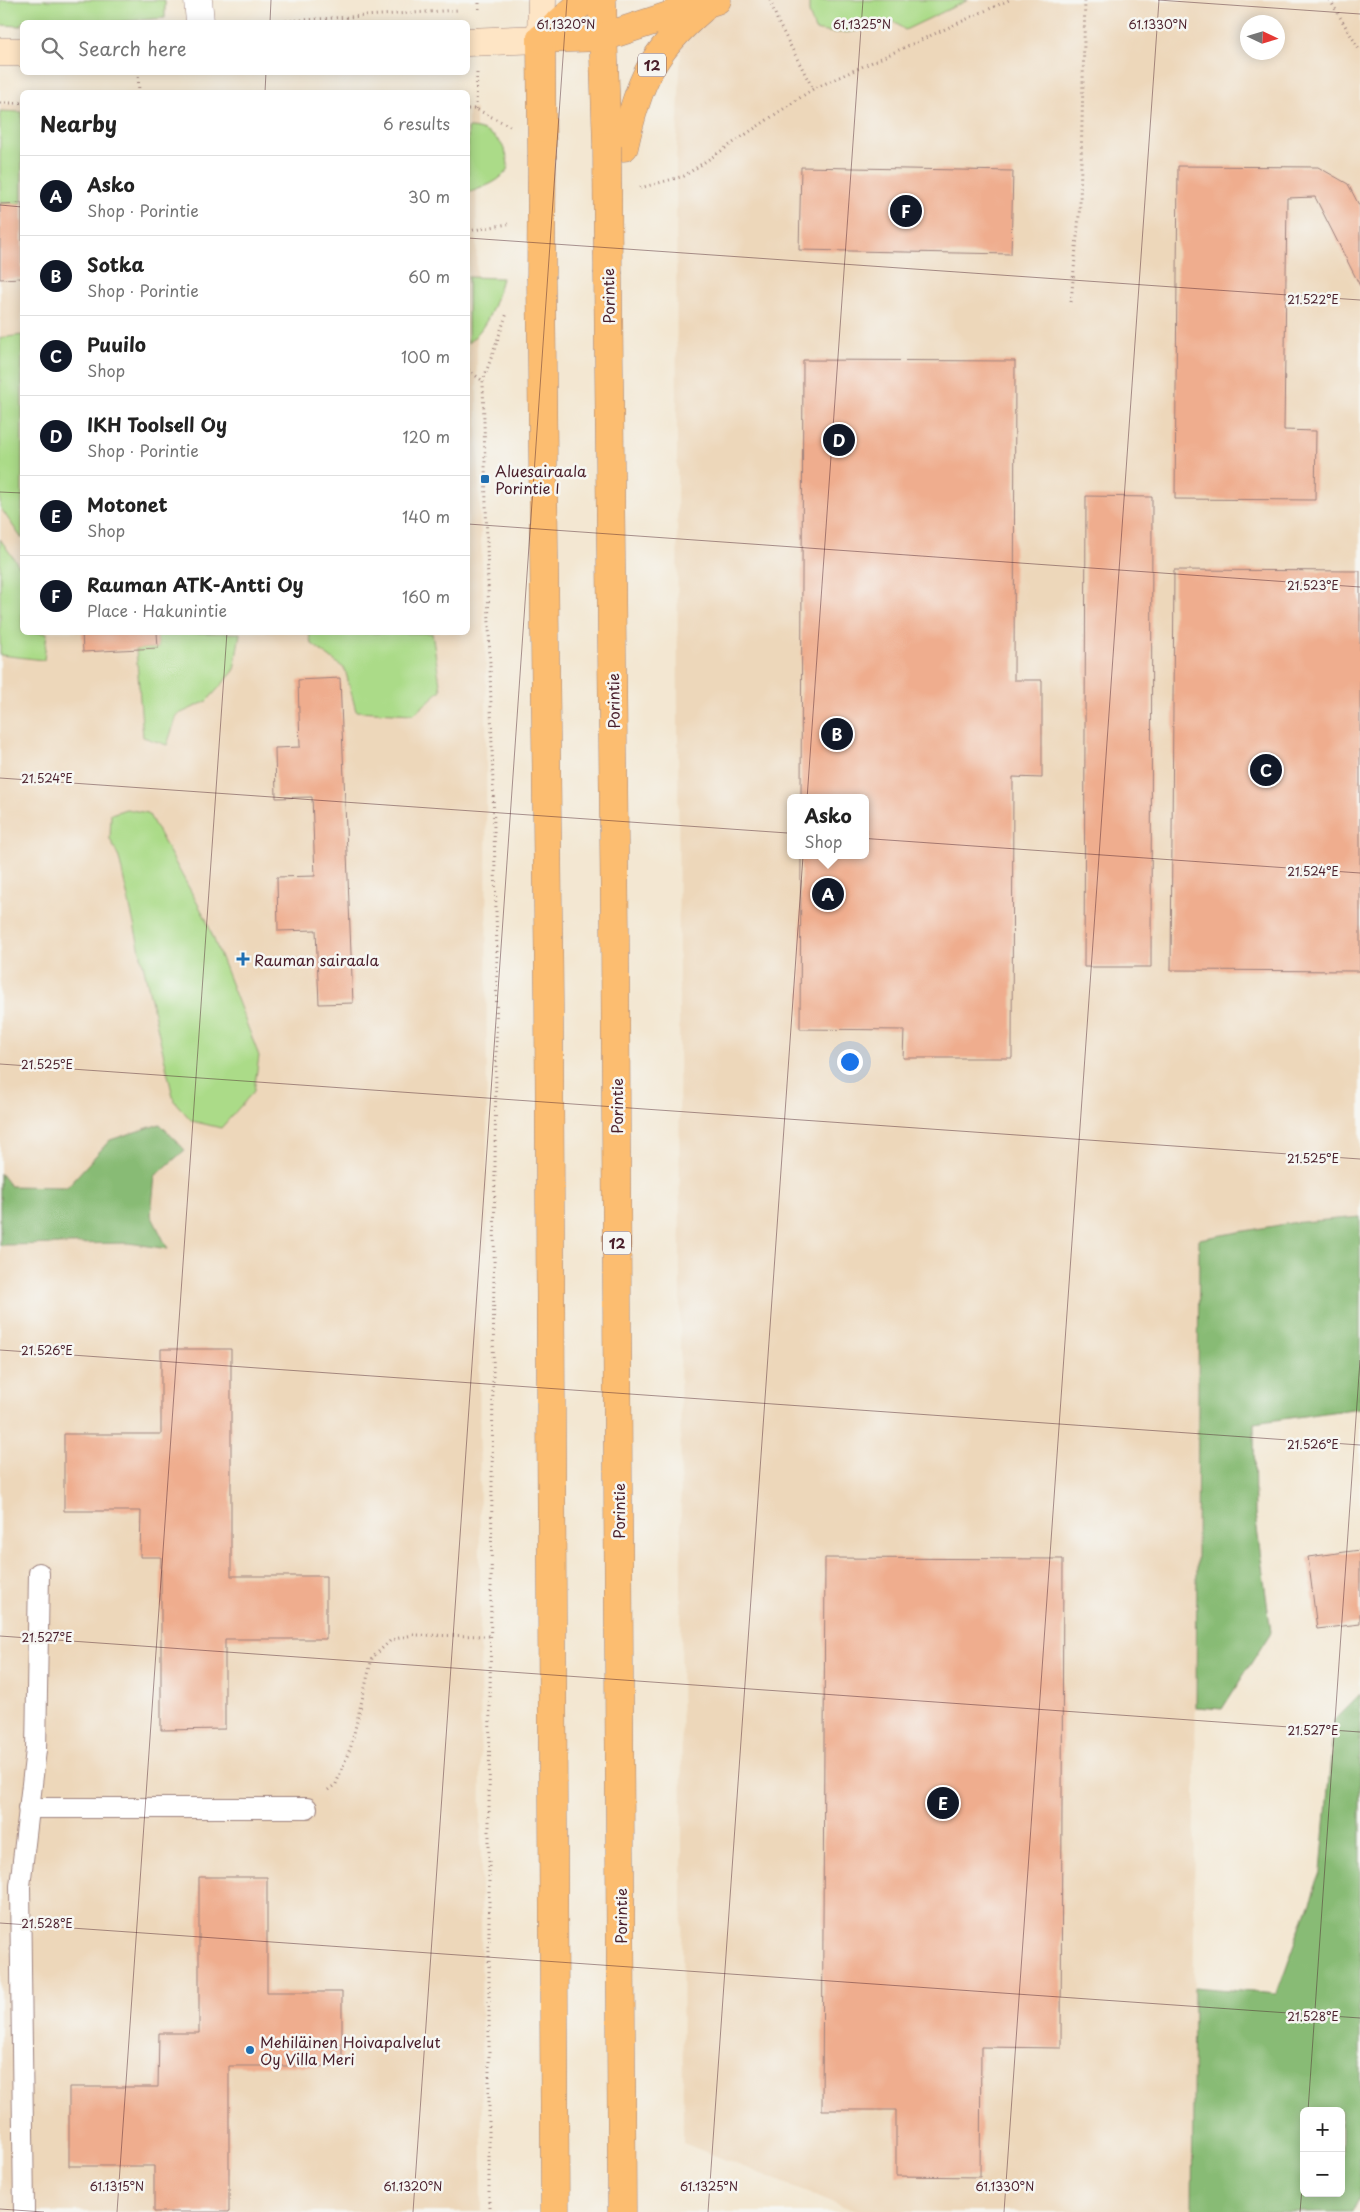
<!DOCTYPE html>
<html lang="en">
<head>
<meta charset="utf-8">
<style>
  :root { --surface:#fff; --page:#f2f2f2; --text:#222; --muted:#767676; --line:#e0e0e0; --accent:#111827 }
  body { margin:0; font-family:"Playpen Sans",sans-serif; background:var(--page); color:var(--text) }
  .controls { position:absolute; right:15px; bottom:15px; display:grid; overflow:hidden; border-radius:8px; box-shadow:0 2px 12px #0003 }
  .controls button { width:45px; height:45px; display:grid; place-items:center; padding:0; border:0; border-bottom:1px solid var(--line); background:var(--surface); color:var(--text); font:25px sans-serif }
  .compass { position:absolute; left:1240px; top:15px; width:45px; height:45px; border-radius:50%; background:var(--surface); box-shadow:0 2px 12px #0003; rotate:94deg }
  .you { position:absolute; left:849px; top:1061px; width:18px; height:18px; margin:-12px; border:4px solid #fff; border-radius:50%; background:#1a73e8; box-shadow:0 0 0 8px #1a73e833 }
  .badge { display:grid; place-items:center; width:32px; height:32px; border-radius:50%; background:var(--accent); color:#fff; font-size:16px; font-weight:700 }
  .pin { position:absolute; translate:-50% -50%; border:2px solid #fff; box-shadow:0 1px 5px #0006 }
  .popup { position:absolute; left:787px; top:794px; width:82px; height:65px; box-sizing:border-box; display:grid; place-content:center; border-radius:8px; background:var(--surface); filter:drop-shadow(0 1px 4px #0005); font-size:16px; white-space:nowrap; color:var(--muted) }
  .popup b { font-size:19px; color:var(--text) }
  .popup::after { content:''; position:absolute; left:50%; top:100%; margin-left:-10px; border:10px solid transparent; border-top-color:var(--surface) }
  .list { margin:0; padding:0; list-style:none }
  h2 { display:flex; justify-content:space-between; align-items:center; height:65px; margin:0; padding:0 20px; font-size:21px }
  h2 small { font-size:16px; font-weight:400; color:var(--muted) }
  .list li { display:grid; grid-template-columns:32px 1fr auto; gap:15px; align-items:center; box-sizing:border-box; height:80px; padding:0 20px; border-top:1px solid var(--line) }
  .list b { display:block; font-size:19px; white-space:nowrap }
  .list p { margin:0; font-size:16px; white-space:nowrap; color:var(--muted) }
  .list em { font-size:16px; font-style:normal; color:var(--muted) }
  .icon { flex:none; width:28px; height:28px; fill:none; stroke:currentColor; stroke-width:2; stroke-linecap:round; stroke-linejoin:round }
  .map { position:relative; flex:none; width:1360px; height:2212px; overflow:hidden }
  .search { position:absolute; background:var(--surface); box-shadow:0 2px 12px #0003; left:20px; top:20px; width:450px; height:55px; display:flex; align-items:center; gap:12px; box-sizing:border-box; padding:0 18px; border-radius:8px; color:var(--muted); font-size:19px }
  .panel { position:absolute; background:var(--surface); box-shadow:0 2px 12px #0003; left:20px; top:90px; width:450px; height:545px; border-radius:8px }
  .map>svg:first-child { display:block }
  .built { fill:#edd7ba; fill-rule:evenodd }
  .green { fill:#abdb88; stroke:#7a7d5a }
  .forest { fill:#88bb74; stroke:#696d50; fill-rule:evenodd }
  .building { fill:#efad8e }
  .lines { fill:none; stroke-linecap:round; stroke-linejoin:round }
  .service-casing { stroke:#9e837e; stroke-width:22 }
  .minor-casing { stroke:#9e837e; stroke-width:29 }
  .secondary-casing { stroke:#9e837e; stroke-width:29 }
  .trunk-casing { stroke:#9e837e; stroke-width:29 }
  .path { stroke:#9e837e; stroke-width:3; stroke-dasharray:1 4; stroke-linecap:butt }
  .service { stroke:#fff; stroke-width:20 }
  .minor { stroke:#fff; stroke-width:28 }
  .secondary { stroke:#fee5c5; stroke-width:28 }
  .trunk { stroke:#fcbd6f; stroke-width:28 }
  .trunk-bridge-casing { stroke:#9e837e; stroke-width:29; stroke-linecap:butt }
  .trunk-bridge { stroke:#fcbd6f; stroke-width:28 }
  .ticks { fill:none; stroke:#4a1f2b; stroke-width:1; stroke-opacity:0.45 }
  .poi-dot { fill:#1f6fb2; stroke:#f6f6f2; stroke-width:2 }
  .labels { text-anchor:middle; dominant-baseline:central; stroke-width:5; stroke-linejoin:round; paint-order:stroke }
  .shield { fill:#f6f6f2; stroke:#7e6067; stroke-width:1 }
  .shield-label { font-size:14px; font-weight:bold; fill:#4a1f2b }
  .street-label { font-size:15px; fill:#4a1f2b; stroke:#f6f6f2 }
  .poi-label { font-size:15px; fill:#4a1f2b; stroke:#f6f6f2; text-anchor:start }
  .ticks-label { font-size:12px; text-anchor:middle; fill:#4a1f2b; stroke:#f6f6f2; stroke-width:5; stroke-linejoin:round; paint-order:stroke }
</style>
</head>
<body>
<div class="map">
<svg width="1360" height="2212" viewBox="0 0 1360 2212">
  <rect width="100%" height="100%" fill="#f6f6f2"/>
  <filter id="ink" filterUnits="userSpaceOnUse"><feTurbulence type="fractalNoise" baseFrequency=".02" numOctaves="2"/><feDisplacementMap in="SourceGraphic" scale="10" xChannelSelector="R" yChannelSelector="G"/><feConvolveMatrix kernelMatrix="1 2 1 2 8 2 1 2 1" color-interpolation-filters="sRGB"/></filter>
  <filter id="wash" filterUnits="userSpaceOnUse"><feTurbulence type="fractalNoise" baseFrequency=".0096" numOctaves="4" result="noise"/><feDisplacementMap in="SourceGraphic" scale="20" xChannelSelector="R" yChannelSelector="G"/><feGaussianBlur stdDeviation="1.12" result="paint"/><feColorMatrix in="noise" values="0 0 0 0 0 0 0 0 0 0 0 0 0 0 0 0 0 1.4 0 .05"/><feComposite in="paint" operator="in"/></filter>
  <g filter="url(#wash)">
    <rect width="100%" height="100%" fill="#f3e7d2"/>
    <g class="built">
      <path d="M683 0H1360V1217L1291 1223 1199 1239 1192 2212H858L683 2143 676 164ZM1248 22H1278V52H1248ZM790 798H866V855H790Z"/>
      <path d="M0 104H22V632H468V109H476L477 425 486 667 487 1251 479 1252 482 2212H0Z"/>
    </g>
    <g class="green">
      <path d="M0 0H165V18L114 22H22V26L0 25Z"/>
      <path d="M809 0H968L905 30 894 22C867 29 844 37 815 30L809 13Z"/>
      <path d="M0 111 22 112V203L0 204Z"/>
      <path d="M468 128C486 128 504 139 507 158 508 163 509 168 505 173 496 184 480 188 468 193Z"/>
      <path d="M468 277 502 278C495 304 489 325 468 343Z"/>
      <path d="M22 335V539L0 507V338Z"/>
      <path d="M0 539 22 570V632L47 633 44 660 0 655Z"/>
      <path d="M157 633H240L234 671 207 701 177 715 167 745 143 737 136 649 158 648Z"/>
      <path d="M309 633H432L441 690 414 714 356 711 345 669 311 643Z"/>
      <path d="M126 809 148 813 206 919 259 1056 254 1091 221 1128 192 1121 174 1101 119 858 110 839 111 814Z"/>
    </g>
    <g class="forest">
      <path d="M160 1124 185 1150 155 1176 151 1215 168 1249 129 1243 0 1245V1173L10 1186 67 1187 110 1140Z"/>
      <path d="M1360 1217V1408L1254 1423 1255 1514 1271 1632 1222 1709 1196 1707 1199 1239 1291 1223Z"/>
      <path d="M1360 1694V2196L1352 2212H1192L1194 1987 1277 1994 1321 1871 1334 1720ZM1304 2111H1341V2193H1304Z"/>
    </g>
    <g id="blocks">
      <g class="building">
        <path d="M1178 166 1318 167 1348 184 1360 207V286L1315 197 1287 198 1284 430 1316 431 1315 500 1175 499Z"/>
        <path d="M801 167 1013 171 1011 254 799 250Z"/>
        <path d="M22 203V278L0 279V204Z"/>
        <path d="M803 360 1015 361 1014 680H1042V778L1013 777 1012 1058H903L904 1030 800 1029 801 855H866V798H801Z"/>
        <path d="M1086 496 1152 497 1151 967H1084Z"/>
        <path d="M1174 570 1360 571V971L1171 970Z"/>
        <path d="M82 632H157L158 648 83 652Z"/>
        <path d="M340 678 353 1003 319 1004 316 930 278 931 277 877 315 876 312 797 276 798 275 748 300 747 298 680Z"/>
        <path d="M161 1349H231V1576H326V1639H225V1729L161 1730V1557H140L141 1511H64V1434H161Z"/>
        <path d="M1360 1550V1624L1317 1629 1308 1557Z"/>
        <path d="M825 1558 1063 1559 1061 2048 981 2047 980 2177 896 2176V2110H822Z"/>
        <path d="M199 1877H267V1992H342V2066H229V2212H154V2166H69V2087H158L159 2033H199Z"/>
      </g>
    </g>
  </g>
  <g filter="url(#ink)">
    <use href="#blocks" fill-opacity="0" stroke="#9e837e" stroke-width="1"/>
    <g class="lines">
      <defs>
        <g id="service">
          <path d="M28 1808H307"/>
          <path d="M24 2212 20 1886 36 1750 39 1573"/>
        </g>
        <path id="minor" d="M198 0 200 22"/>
        <g id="secondary">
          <path d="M468 42 541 39 542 0"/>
          <path d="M0 52H22"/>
        </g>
        <g id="trunk">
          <path d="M602 0 607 146"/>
          <path d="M541 39 604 37 717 0"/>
          <path d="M541 39 542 155"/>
          <path d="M541 39 585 0"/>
          <path d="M624 147C638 83 651 53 701 10"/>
          <path d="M608 274 615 932 622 2212"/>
          <path d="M541 279 549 999 555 2212"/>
        </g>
      </defs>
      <use href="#service" class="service-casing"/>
      <use href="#minor" class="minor-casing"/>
      <use href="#secondary" class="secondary-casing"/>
      <use href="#trunk" class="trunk-casing"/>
      <g class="path">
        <path d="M770 0 778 22 813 89"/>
        <path d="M1330 0 1360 51"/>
        <path d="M479 9V0"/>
        <path d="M271 22 458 10"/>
        <path d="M138 72 139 92"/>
        <path d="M0 103H22"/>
        <path d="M468 109H476L510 126"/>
        <path d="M476 109 477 72"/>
        <path d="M640 188 684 176 813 89 1009 0"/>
        <path d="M468 231 508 224"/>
        <path d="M1071 302 1080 204 1085 0"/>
        <path d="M468 370 483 381"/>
        <path d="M328 1790 336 1784 351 1746 372 1658 391 1640 412 1635 490 1636"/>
        <path d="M489 2212V1808L497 951 483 381 507 313"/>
      </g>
      <use href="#service" class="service"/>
      <use href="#minor" class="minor"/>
      <use href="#secondary" class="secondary"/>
      <use href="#trunk" class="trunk"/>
      <defs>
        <g id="trunk-bridge">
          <path d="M607 146 608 274"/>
          <path d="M541 279 542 155"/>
        </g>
      </defs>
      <use href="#trunk-bridge" class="trunk-bridge-casing"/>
      <use href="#trunk-bridge" class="trunk-bridge"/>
    </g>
  </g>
  <path class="ticks" d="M1158 0 1360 14M270 22 271 0M265 92 266 72M0 205 22 207M468 238 1360 300M0 492 22 493M468 524 1360 587M0 778 1360 873M0 1064 1360 1159M0 1350 1360 1445M0 1636 1360 1732M0 1923 1360 2018M1308 2111 1360 1360M0 2209 44 2212M117 2212 227 632M413 2212 567 0M708 2212 863 0M1004 2212 1159 0M1300 2212 1304 2164"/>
  <g class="poi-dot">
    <rect x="480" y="474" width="10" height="10" rx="2.5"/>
    <path d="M240.5 951.5h5v5h5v5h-5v5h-5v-5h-5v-5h5z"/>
    <circle cx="250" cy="2050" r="5"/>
  </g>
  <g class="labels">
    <g class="shield">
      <rect x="638" y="53.5" width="28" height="23" rx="4"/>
      <rect x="603" y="1231.5" width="28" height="23" rx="4"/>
    </g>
    <g class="shield-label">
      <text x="652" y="65">12</text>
      <text x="617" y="1243">12</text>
    </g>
    <g class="street-label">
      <text transform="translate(608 296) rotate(-91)">Porintie</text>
      <text transform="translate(613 701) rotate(-91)">Porintie</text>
      <text transform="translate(616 1106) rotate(-90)">Porintie</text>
      <text transform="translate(618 1511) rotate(-90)">Porintie</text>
      <text transform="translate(620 1916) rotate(-90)">Porintie</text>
    </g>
    <g class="poi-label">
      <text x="495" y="470">Aluesairaala<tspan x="495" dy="17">Porintie I</tspan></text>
      <text x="254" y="959">Rauman sairaala</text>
      <text x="260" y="2041">Mehiläinen Hoivapalvelut<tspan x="260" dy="17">Oy Villa Meri</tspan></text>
    </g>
  </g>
  <g class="ticks-label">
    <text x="566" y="29">61.1320°N</text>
    <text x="862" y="29">61.1325°N</text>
    <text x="1158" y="29">61.1330°N</text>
    <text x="1313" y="304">21.522°E</text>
    <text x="1313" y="590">21.523°E</text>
    <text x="47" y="783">21.524°E</text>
    <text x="1313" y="876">21.524°E</text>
    <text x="47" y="1069">21.525°E</text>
    <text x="1313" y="1163">21.525°E</text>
    <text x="47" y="1355">21.526°E</text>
    <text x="1313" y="1449">21.526°E</text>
    <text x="47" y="1642">21.527°E</text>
    <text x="1313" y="1735">21.527°E</text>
    <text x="47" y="1928">21.528°E</text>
    <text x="1313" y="2021">21.528°E</text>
    <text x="117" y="2191">61.1315°N</text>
    <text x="413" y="2191">61.1320°N</text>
    <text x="709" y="2191">61.1325°N</text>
    <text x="1005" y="2191">61.1330°N</text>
  </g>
</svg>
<div class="controls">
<button>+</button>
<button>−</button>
</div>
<svg class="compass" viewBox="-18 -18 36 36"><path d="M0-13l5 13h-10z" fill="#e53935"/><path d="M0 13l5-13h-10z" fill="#767676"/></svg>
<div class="you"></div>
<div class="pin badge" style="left:828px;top:894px">A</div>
<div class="popup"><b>Asko</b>Shop</div>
<div class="pin badge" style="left:837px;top:734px">B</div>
<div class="pin badge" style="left:1266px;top:770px">C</div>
<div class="pin badge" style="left:839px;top:440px">D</div>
<div class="pin badge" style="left:943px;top:1803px">E</div>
<div class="pin badge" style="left:906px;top:211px">F</div>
<div class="search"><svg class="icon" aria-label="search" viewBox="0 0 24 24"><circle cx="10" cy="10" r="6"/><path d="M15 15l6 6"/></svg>Search here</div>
<section class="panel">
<h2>Nearby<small>6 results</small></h2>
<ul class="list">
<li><span class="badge">A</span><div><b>Asko</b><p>Shop · Porintie</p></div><em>30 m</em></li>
<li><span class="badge">B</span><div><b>Sotka</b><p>Shop · Porintie</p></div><em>60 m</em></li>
<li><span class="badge">C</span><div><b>Puuilo</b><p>Shop</p></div><em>100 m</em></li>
<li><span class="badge">D</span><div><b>IKH Toolsell Oy</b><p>Shop · Porintie</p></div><em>120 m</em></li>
<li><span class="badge">E</span><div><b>Motonet</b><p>Shop</p></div><em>140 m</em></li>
<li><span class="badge">F</span><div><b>Rauman ATK-Antti Oy</b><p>Place · Hakunintie</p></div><em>160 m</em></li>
</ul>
</section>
</div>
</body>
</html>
